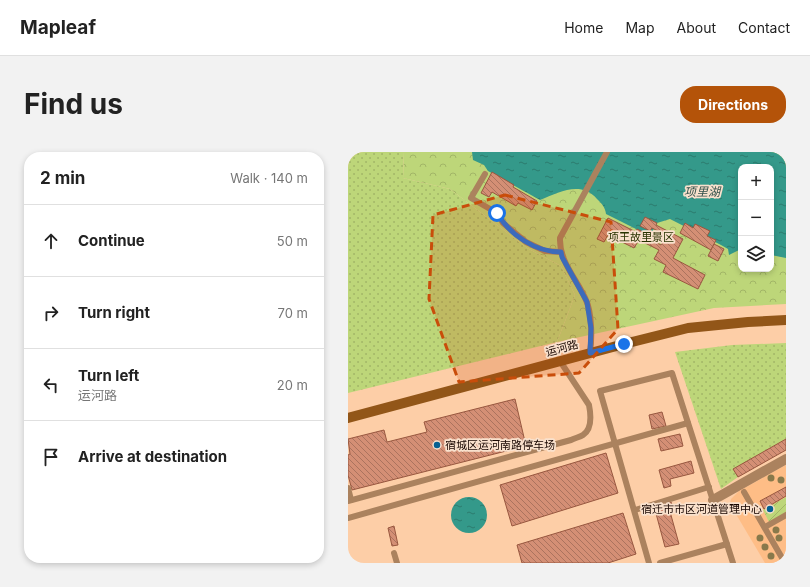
<!DOCTYPE html>
<html lang="en">
<head>
<meta charset="utf-8">
<style>
  :root { --surface:#fff; --page:#f2f2f2; --text:#222; --muted:#767676; --line:#e0e0e0; --accent:#b45309 }
  body { margin:0; font-family:Inter,"Noto Sans SC",sans-serif; background:var(--page); color:var(--text) }
  .controls { position:absolute; right:12px; top:12px; display:grid; overflow:hidden; border-radius:8px; box-shadow:0 2px 6px #0003 }
  .controls button { width:36px; height:36px; display:grid; place-items:center; padding:0; border:0; border-bottom:1px solid var(--line); background:var(--surface); color:var(--text); font:20px sans-serif }
  .stop { position:absolute; width:12px; height:12px; margin:-9px; border:3px solid #1a73e8; border-radius:50%; background:#fff }
  .stop.end { background:#1a73e8; border-color:#fff; box-shadow:0 1px 4px #0008 }
  .list { margin:0; padding:0; list-style:none }
  h2 { display:flex; justify-content:space-between; align-items:center; height:52px; margin:0; padding:0 16px; font-size:17px }
  h2 small { font-size:13px; font-weight:400; color:var(--muted) }
  .list li { display:grid; grid-template-columns:26px 1fr auto; gap:12px; align-items:center; box-sizing:border-box; height:72px; padding:0 16px; border-top:1px solid var(--line) }
  .list b { display:block; font-size:15px; white-space:nowrap }
  .list p { margin:0; font-size:13px; white-space:nowrap; color:var(--muted) }
  .list em { font-size:13px; font-style:normal; color:var(--muted) }
  .icon { flex:none; width:22px; height:22px; fill:none; stroke:currentColor; stroke-width:2; stroke-linecap:round; stroke-linejoin:round }
  .map { position:relative; flex:none; width:438px; height:411px; overflow:hidden; border-radius:16px }
  header { display:flex; align-items:center; gap:24px; box-sizing:border-box; height:56px; padding:0 20px; background:var(--surface); border-bottom:1px solid var(--line) }
  header strong { font-size:19px }
  nav { display:flex; gap:22px; margin-inline-start:auto; font-size:14px }
  .intro { display:flex; align-items:center; justify-content:space-between; box-sizing:border-box; height:96px; padding:0 24px }
  h1 { margin:0; font-size:28px }
  .button { padding:10px 18px; border-radius:16px; background:var(--accent); color:#fff; font-size:14px; font-weight:700 }
  main { display:flex; gap:24px; padding:0 24px }
  aside { flex:1; background:var(--surface); border-radius:16px; box-shadow:0 2px 6px #0003 }
  .map>svg:first-child { display:block }
  .built { fill:#febd86 }
  .grass { fill:url(#grass-dots) }
  .park { fill:url(#park-crowns); fill-rule:evenodd }
  .garden { fill:url(#garden-furrows) }
  .water { fill:url(#water-ripples) }
  .building { fill:url(#building-back-hatch); stroke:#98573f }
  .lines { fill:none; stroke-linecap:round; stroke-linejoin:round }
  .lane { stroke:#ab825e; stroke-width:6 }
  .street { stroke:#ab825e; stroke-width:10 }
  .secondary { stroke:#925618; stroke-width:10 }
  .tree { fill:#88794b }
  .route { stroke:#1a73e8; stroke-width:5 }
  .marked { fill:#c94d0a; fill-opacity:0.2; stroke:#c94d0a; stroke-width:3; stroke-dasharray:8 5; stroke-linejoin:round }
  .poi-dot { fill:#076192; stroke:#f9e1cd; stroke-width:1.5 }
  .labels { text-anchor:middle; dominant-baseline:central; stroke-width:3.5; stroke-linejoin:round; paint-order:stroke }
  .park-label { font-size:11px; fill:#283300; stroke:#f9e1cd }
  .street-label { font-size:11px; fill:#180600; stroke:#f9e1cd }
  .poi-label { font-size:11px; fill:#180600; stroke:#f9e1cd; text-anchor:start }
  .water-label { font-size:12px; font-style:italic; fill:#32514b; stroke:#f9e1cd }
</style>
</head>
<body>
<header>
<strong>Mapleaf</strong>
<nav><a>Home</a><a>Map</a><a>About</a><a>Contact</a></nav>
</header>
<div class="intro"><h1>Find us</h1><a class="button">Directions</a></div>
<main>
<aside>
<h2>2 min<small>Walk · 140 m</small></h2>
<ul class="list">
<li><svg class="icon" aria-label="ahead" viewBox="0 0 24 24"><path d="M12 20V5M6 11l6-6 6 6"/></svg><div><b>Continue</b></div><em>50 m</em></li>
<li><svg class="icon" aria-label="right" viewBox="0 0 24 24"><path d="M7 20v-9h11M14 6l5 5-5 5"/></svg><div><b>Turn right</b></div><em>70 m</em></li>
<li><svg class="icon" aria-label="left" viewBox="0 0 24 24"><path d="M17 20v-9H6M10 6l-5 5 5 5"/></svg><div><b>Turn left</b><p>运河路</p></div><em>20 m</em></li>
<li><svg class="icon" aria-label="arrive" viewBox="0 0 24 24"><path d="M6 21V4h12l-3 4 3 4H6"/></svg><div><b>Arrive at destination</b></div></li>
</ul>
</aside>
<div class="map">
<svg width="438" height="411" viewBox="0 0 438 411">
  <defs>
    <pattern id="grass-dots" width="8" height="8" patternUnits="userSpaceOnUse"><rect width="8" height="8" fill="#bdd679"/><path d="M2 2h.1M6 6h.1" fill="none" stroke="#a2b667" stroke-width="1.8" stroke-linecap="round"/></pattern>
    <pattern id="park-crowns" width="20" height="18" patternUnits="userSpaceOnUse"><rect width="20" height="18" fill="#bdd679"/><path d="M2 6a3 3 0 1 1 6 0M12 15a3 3 0 1 1 6 0" fill="none" stroke="#a2b667"/></pattern>
    <pattern id="garden-furrows" width="10" height="10" patternUnits="userSpaceOnUse"><rect width="10" height="10" fill="#bdd679"/><path d="M-1 1l2-2M0 10L10 0M9 11l2-2" fill="none" stroke="#a2b667"/></pattern>
    <pattern id="water-ripples" width="26" height="14" patternUnits="userSpaceOnUse"><rect width="26" height="14" fill="#34998a"/><path d="M2 4q2-2 4 0t4 0M15 11q2-2 4 0t4 0" fill="none" stroke="#2b7b6e"/></pattern>
    <pattern id="building-back-hatch" width="6" height="6" patternUnits="userSpaceOnUse"><rect width="6" height="6" fill="#d48f75"/><path d="M-1 5l2 2M0 0l6 6M5-1l2 2" fill="none" stroke="#ab735e"/></pattern>
  </defs>
  <rect width="100%" height="100%" fill="#fdcea7"/>
  <path class="built" d="M438 313V411H417L382 352 383 347 391 339Z"/>
  <g class="grass">
    <path d="M0 0H56L55 26 102 37 179 96 213 114 227 143 209 190 0 241Z"/>
    <path d="M438 191V287L386 317 390 325 373 337 327 200 384 193Z"/>
  </g>
  <path class="park" d="M56 0H438V152L366 156 209 190 227 143 213 114 179 96 102 37 55 26ZM393 15H423V117H393Z"/>
  <path class="garden" d="M438 345V361L421 370 415 358Z"/>
  <g class="water">
    <path d="M124 0H438V106L423 103V15H393V97L381 103 380 97 373 93 322 67 309 71 302 84 258 62C257 55 254 52 249 47 232 28 211 41 192 48L140 19 136 13 125 8Z"/>
    <circle cx="121" cy="363" r="18"/>
  </g>
  <g class="building">
    <path d="M144 20 166 33 165 35 189 49 184 58 170 51 168 54 144 40 141 45 133 41Z"/>
    <path d="M297 65 309 71 308 73 335 87 325 106 357 123 350 137 315 120 318 113 306 107 311 98 291 88 286 96 260 83 256 90 249 87 260 66 288 80 289 77 299 82 298 85 313 93 318 83 304 76 302 79 292 74Z"/>
    <path d="M337 71 345 76 347 72 362 79 359 84 368 88 363 98 332 81Z"/>
    <path d="M366 92 376 97 370 109 360 104Z"/>
    <path d="M167 247 178 294 4 338 0 323V303L2 302 0 287 36 278 39 290 79 280 76 270Z"/>
    <path d="M314 260 318 274 304 277 301 263Z"/>
    <path d="M332 282 335 294 313 299 310 287Z"/>
    <path d="M438 287V298L390 325 385 317Z"/>
    <path d="M258 301 270 341 164 374 152 333Z"/>
    <path d="M343 309 346 321 322 327 323 334 316 336 311 318Z"/>
    <path d="M438 335V344L416 357 412 349Z"/>
    <path d="M323 350 325 355 321 356 331 392 317 395 306 354Z"/>
    <path d="M275 361 288 402 260 411H174L169 393Z"/>
    <path d="M46 374 50 393 44 394 40 376Z"/>
  </g>
  <g class="lines">
    <g class="lane">
      <path d="M137 22 123 46 149 61 155 71 178 90 197 99 213 100"/>
      <path d="M242 201C244 187 244 161 238 148 229 127 211 110 212 86L259 0"/>
      <path d="M0 336 3 348"/>
      <path d="M396 340 437 411"/>
      <path d="M0 349 223 288C227 286 232 285 235 283 244 277 243 263 241 253L212 209"/>
      <path d="M287 358 361 335"/>
      <path d="M0 366 340 271"/>
      <path d="M417 375 438 363"/>
      <path d="M46 401 49 411"/>
      <path d="M301 411 252 239 324 221 385 411"/>
      <path d="M312 411 379 392"/>
    </g>
    <path class="street" d="M365 348 438 307"/>
    <path class="secondary" d="M0 266 276 192 340 176 400 170 438 168"/>
  </g>
  <g class="tree">
    <circle cx="423" cy="326" r="3.5"/>
    <circle cx="433" cy="328" r="3.5"/>
    <circle cx="428" cy="378" r="3.5"/>
    <circle cx="412" cy="386" r="3.5"/>
    <circle cx="431" cy="386" r="3.5"/>
    <circle cx="417" cy="395" r="3.5"/>
    <circle cx="423" cy="404" r="3.5"/>
  </g>
  <g class="lines">
    <path class="route" d="M149 61C162 83 187 100 213 100L214 105 239 150 243 176 242 201 276 192"/>
  </g>
  <path class="marked" d="M157 43 263 70 270 177 231 221 111 230 81 147 85 63Z"/>
  <g class="poi-dot">
    <circle cx="89" cy="293" r="4"/>
    <circle cx="422" cy="357" r="4"/>
  </g>
  <g class="labels">
    <g class="park-label">
      <text x="293" y="85">项王故里景区</text>
    </g>
    <g class="street-label">
      <text transform="translate(214 196) rotate(-15)">运河路</text>
    </g>
    <g class="poi-label">
      <text x="97" y="293">宿城区运河南路停车场</text>
      <text x="414" y="357" text-anchor="end">宿迁市市区河道管理中心</text>
    </g>
    <g class="water-label">
      <text x="354" y="39">项里湖</text>
    </g>
  </g>
</svg>
<div class="controls">
<button>+</button>
<button>−</button>
<button><svg class="icon" aria-label="layers" viewBox="0 0 24 24"><path d="M12 4l9 5-9 5-9-5zM3 14l9 5 9-5"/></svg></button>
</div>
<div class="stop" style="left:149px;top:61px"></div>
<div class="stop end" style="left:276px;top:192px"></div>
</div>
</main>
</body>
</html>
